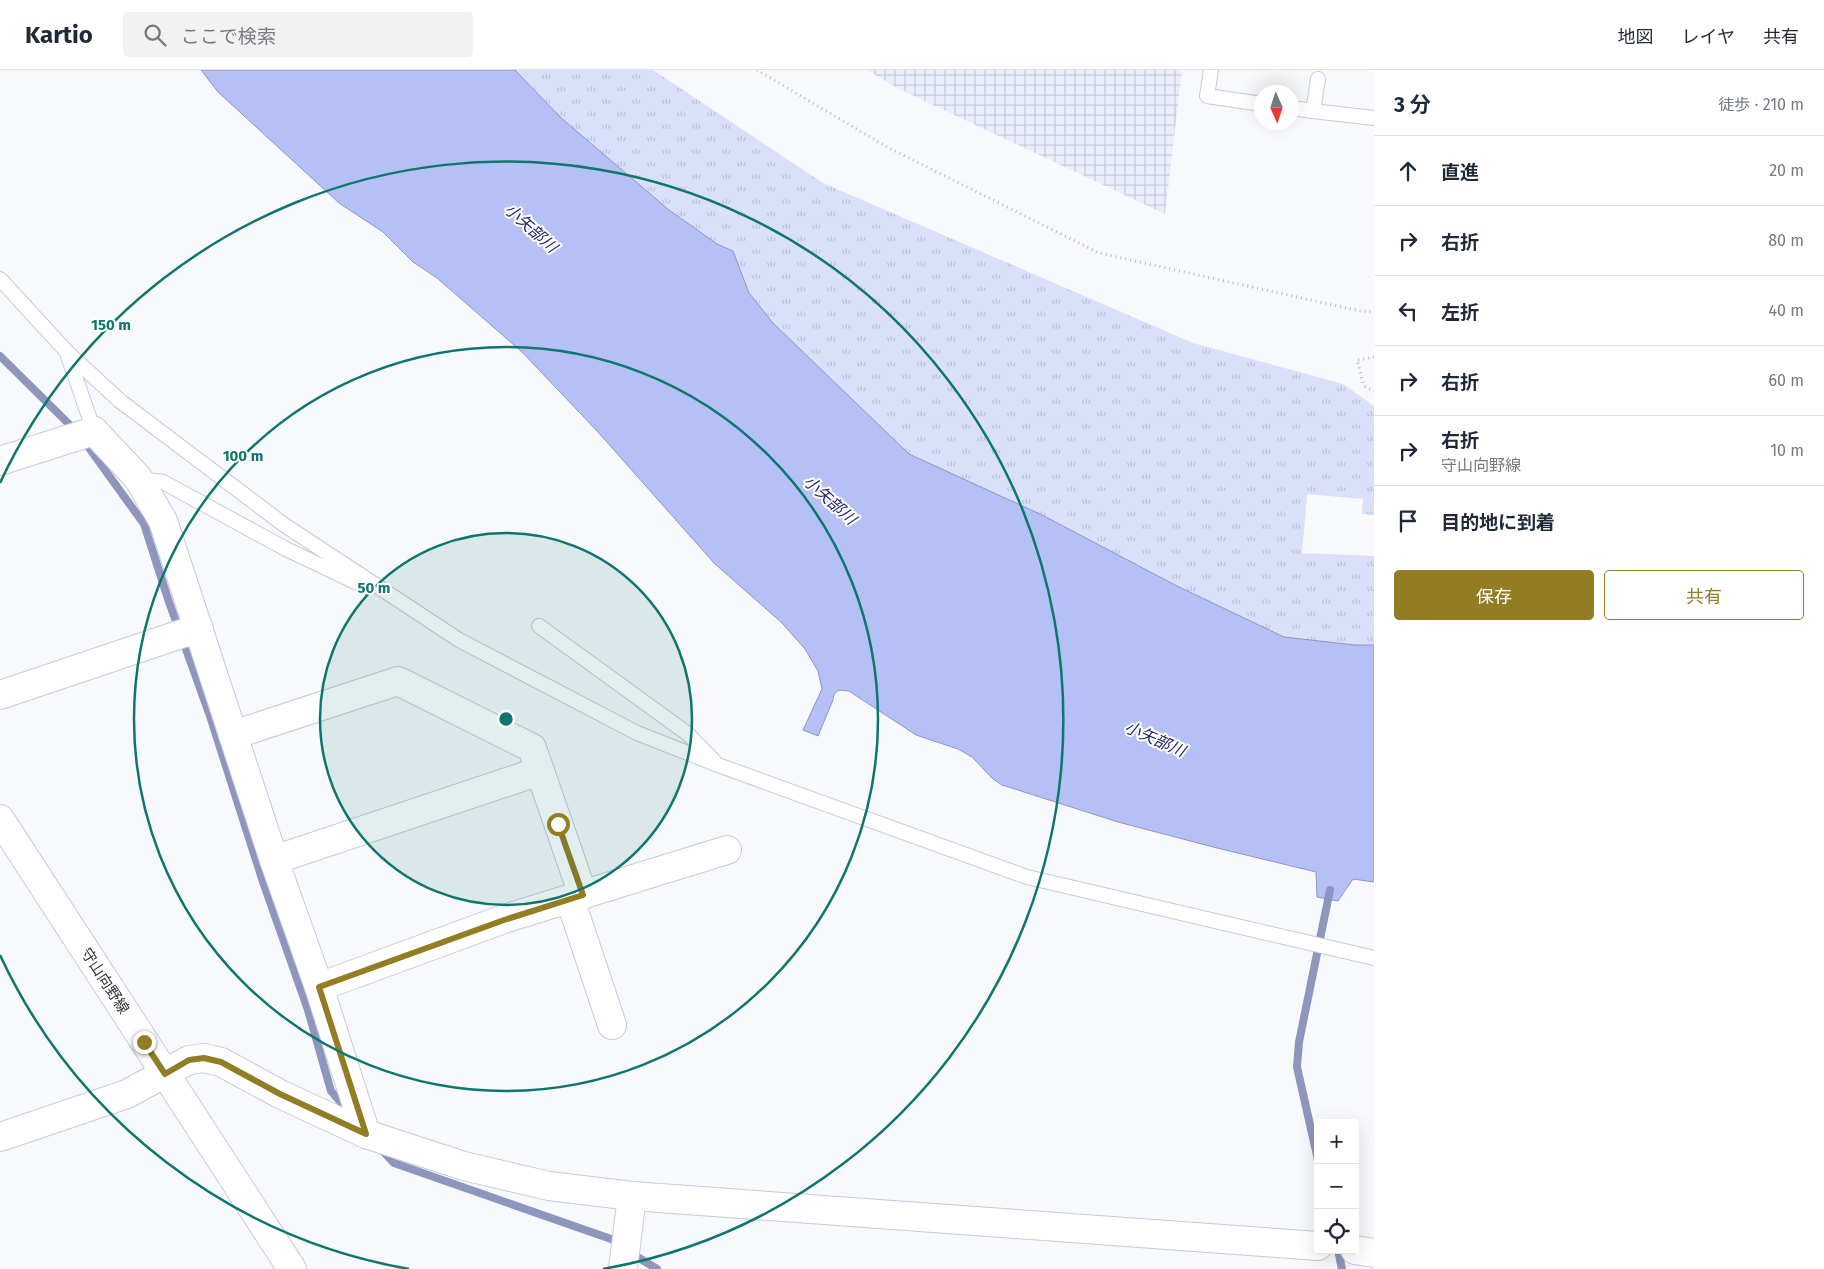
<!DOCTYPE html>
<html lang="ja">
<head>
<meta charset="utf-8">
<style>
  :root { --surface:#fff; --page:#f2f2f3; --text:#1f2937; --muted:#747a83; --line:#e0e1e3; --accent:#927d24 }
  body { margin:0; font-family:"Fira Sans","Noto Sans JP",sans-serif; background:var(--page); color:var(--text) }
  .controls { position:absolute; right:15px; bottom:15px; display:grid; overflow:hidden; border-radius:5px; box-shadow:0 5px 20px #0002 }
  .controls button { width:45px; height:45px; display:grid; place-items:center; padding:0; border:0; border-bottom:1px solid var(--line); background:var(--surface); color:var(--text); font:25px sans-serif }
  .compass { position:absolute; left:1254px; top:15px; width:45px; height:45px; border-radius:50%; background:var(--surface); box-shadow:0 5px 20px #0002; rotate:177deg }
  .stop { position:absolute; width:15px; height:15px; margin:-11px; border:4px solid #927d24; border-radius:50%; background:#fff }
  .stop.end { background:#927d24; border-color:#fff; box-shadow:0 1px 5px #0008 }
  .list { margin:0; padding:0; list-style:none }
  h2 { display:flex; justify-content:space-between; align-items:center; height:65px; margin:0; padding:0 20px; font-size:21px }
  h2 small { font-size:16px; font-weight:400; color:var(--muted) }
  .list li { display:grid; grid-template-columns:32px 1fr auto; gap:15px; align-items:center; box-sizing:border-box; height:70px; padding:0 20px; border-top:1px solid var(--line) }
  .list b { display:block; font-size:19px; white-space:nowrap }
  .list p { margin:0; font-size:16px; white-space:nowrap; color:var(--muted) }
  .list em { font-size:16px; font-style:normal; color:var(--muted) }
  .actions { display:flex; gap:10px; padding:15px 20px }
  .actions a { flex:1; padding:11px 0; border:1px solid var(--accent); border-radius:5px; text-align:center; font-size:18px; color:var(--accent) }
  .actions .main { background:var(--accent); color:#fff }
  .icon { flex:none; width:28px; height:28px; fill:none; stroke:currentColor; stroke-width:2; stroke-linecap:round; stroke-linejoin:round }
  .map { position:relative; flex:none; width:1374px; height:1199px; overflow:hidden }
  header { display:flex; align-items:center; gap:30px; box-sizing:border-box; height:70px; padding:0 25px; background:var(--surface); border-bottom:1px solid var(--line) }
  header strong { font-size:24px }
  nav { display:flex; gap:28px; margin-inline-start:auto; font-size:18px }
  .search { width:350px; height:45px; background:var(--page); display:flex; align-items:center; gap:12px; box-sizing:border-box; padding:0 18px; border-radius:5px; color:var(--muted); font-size:19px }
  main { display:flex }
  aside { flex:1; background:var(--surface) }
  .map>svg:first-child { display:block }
  .industrial { fill:url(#industrial-grid) }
  .grass { fill:url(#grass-tufts) }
  .water { fill:#b5c0f6; stroke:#8e96be }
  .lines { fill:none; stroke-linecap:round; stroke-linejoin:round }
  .stream { stroke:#8e96be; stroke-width:8 }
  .lane-casing { stroke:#c6cada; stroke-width:16 }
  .street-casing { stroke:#c6cada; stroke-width:30 }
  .secondary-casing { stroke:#c6cada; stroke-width:30 }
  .path { stroke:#b8b9bd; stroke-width:3; stroke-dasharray:1 4; stroke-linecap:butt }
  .lane { stroke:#fff; stroke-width:14 }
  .street { stroke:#fff; stroke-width:28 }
  .secondary { stroke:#fff; stroke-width:28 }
  .route { stroke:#927d24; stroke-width:6 }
  .ring { fill:none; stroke:#0f766e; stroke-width:2.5 }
  .labels { text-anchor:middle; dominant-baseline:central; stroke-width:4; stroke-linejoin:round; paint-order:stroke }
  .street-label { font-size:15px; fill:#34353c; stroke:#fff }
  .water-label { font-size:16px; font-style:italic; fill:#232570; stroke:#fff }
  .centre { fill:#0f766e; stroke:#fff; stroke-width:2.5 }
  .ring-label { font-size:15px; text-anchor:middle; font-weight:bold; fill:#0f766e; stroke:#fff; stroke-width:4; stroke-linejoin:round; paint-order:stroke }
</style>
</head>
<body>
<header>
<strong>Kartio</strong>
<div class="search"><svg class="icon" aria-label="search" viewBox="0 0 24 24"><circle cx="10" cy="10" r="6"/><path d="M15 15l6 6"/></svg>ここで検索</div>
<nav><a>地図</a><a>レイヤ</a><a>共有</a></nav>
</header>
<main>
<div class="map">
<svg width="1374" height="1199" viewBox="0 0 1374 1199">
  <defs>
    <pattern id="industrial-grid" width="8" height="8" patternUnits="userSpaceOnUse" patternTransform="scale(1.25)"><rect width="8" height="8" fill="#eaeefc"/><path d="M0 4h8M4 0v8" fill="none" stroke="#c9cdd9"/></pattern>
    <pattern id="grass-tufts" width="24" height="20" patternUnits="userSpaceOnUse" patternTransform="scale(1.25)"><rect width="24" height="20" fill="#dae0fa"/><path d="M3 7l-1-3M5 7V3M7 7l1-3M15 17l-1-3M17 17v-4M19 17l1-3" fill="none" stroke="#bcc1d7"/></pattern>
  </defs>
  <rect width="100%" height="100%" fill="#f8f9fc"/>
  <path class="industrial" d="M867 0H1182L1165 144 897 18Z"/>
  <path class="grass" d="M515 0H653L823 113 1193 273 1343 314 1374 336V445L1362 444 1363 429 1307 424 1302 483 1374 486V575H1355L1284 567 1177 516 1042 445 909 384 773 253 749 223 733 181 717 174 669 140 560 47Z"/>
  <path class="water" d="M201 0H515L560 47 669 140 717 174 733 181 749 223 773 253 909 384 1042 445 1177 516 1284 567 1355 575H1374V812L1353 809 1338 831 1317 827 1316 802 1217 778 1118 752 1002 715 993 709 972 687 958 679 916 665 849 621 839 620 834 624 833 630 818 666 803 660 822 619 818 601 805 579 782 553 714 493 598 362 522 282 437 208 413 192 383 162 339 133 218 22Z"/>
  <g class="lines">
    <g class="stream">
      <path d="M0 286 75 360"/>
      <path d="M84 371 144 454 169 532 210 646 263 812 308 940 331 1021 348 1041"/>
      <path d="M380 1078 394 1093 611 1169 620 1175"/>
      <path d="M1318 1090 1297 997 1299 972 1330 820"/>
      <path d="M1338 1180 1342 1199"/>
      <path d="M631 1183 657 1199"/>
    </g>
    <defs>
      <g id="lane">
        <path d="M1211 0 1207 26 1262 34"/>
        <path d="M1292 38 1313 41 1318 9"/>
        <path d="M1313 41 1374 48"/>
        <path d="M0 209 68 283 120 331 283 454 459 570 637 663 718 695 1027 807 1374 888"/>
        <path d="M68 286 94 361"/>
        <path d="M139 409 163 412 286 479 366 517"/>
        <path d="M539 556 688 664 714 691"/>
      </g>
      <g id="street">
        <path d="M0 391 94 361 138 408 163 451 274 790 319 917 366 1064"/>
        <path d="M0 625 199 558"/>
        <path d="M233 665 398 611 532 678 583 825"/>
        <path d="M274 790 540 701"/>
        <path d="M570 829 612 955"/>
        <path d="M319 917 504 849 727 780"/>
        <path d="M0 1067 127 1024 189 990 204 988 221 992 280 1024 366 1064 464 1096 549 1116 632 1126 1318 1176"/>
        <path d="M1355 1180 1374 1183"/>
        <path d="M623 1199 632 1126"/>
      </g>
      <path id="secondary" d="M0 749 292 1199"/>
    </defs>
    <use href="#lane" class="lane-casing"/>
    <use href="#street" class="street-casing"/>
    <use href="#secondary" class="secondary-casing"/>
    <g class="path">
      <path d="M757 0 887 77 1099 183 1360 241 1374 242"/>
      <path d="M1374 287 1357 290 1364 316 1374 321"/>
    </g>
    <use href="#lane" class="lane"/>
    <use href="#street" class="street"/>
    <use href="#secondary" class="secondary"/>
  </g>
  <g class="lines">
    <path class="route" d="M144 972 165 1004 189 990 204 988 221 992 280 1024 366 1064 319 917 504 850 583 825 558 754"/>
  </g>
  <circle cx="506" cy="649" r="186" fill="#0f766e" fill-opacity=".12"/>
  <g class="ring">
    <circle cx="506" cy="649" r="186"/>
    <circle cx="506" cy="649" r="372"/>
    <path d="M409 1199A558 558 0 0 1 0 885M0 413A558 558 0 1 1 603 1199"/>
  </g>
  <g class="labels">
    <g class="street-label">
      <text transform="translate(105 911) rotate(57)">守山向野線</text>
    </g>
    <g class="water-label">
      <text transform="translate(531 158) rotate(42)">小矢部川</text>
      <text transform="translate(830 430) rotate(42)">小矢部川</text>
      <text transform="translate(1155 669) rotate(24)">小矢部川</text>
    </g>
  </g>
  <circle cx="506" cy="649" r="8" class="centre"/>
  <g class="ring-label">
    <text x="111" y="260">150 m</text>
    <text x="243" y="391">100 m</text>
    <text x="374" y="523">50 m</text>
  </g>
</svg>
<div class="controls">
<button>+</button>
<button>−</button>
<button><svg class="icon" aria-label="locate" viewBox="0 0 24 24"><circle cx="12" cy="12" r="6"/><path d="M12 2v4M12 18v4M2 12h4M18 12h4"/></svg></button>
</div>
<svg class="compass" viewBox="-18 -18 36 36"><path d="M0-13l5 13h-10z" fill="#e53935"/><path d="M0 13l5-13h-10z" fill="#747a83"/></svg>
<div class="stop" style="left:558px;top:754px"></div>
<div class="stop end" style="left:144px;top:972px"></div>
</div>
<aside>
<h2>3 分<small>徒歩 · 210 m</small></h2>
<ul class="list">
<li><svg class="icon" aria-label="ahead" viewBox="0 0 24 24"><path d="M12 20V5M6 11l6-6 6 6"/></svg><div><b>直進</b></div><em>20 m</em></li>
<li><svg class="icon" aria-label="right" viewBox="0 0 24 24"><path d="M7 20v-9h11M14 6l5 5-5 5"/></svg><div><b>右折</b></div><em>80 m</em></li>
<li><svg class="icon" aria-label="left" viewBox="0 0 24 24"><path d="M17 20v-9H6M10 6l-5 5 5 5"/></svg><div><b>左折</b></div><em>40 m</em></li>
<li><svg class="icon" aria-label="right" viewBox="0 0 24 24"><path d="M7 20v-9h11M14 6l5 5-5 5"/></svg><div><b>右折</b></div><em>60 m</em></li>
<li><svg class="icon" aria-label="right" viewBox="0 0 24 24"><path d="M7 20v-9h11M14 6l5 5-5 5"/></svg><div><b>右折</b><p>守山向野線</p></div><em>10 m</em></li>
<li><svg class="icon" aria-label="arrive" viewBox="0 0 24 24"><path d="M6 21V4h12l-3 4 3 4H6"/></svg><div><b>目的地に到着</b></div></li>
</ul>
<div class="actions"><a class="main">保存</a><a>共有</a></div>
</aside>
</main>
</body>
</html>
